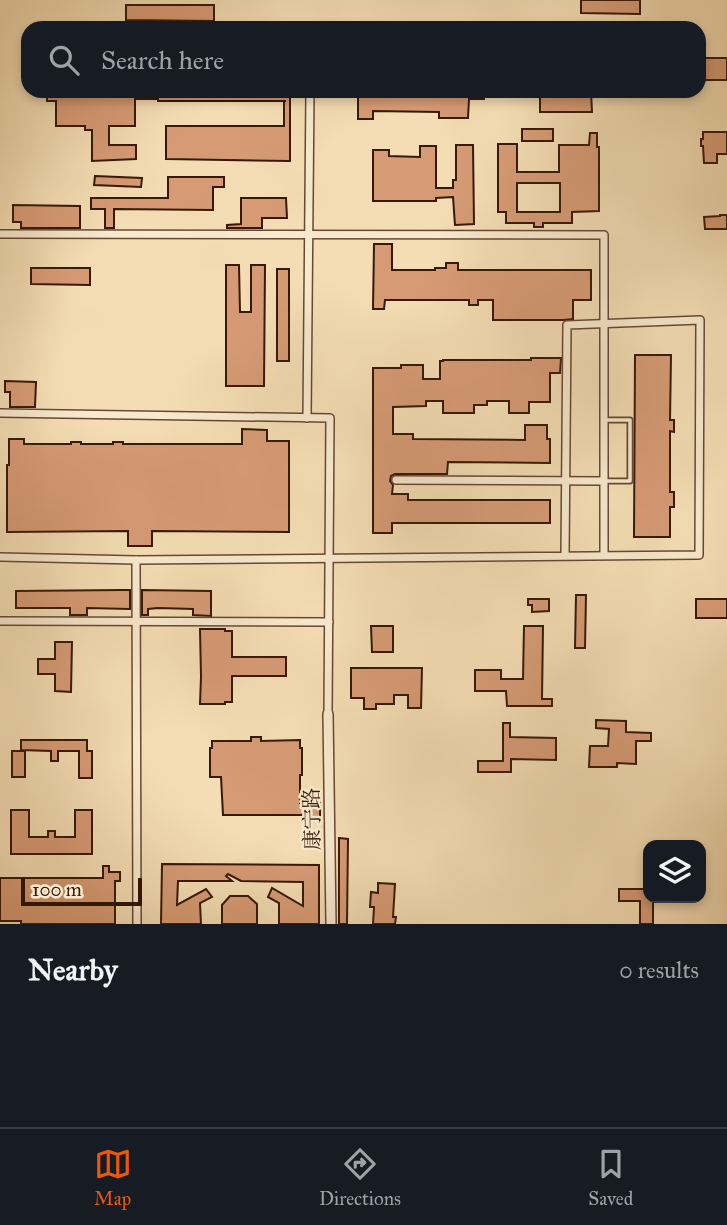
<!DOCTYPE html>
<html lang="en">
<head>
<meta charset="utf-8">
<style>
  :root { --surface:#171b24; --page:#20242c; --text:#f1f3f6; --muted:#9ea1a6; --line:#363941; --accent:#ea580c }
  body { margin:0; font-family:"IM FELL Great Primer","Noto Serif SC",serif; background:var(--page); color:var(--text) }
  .controls { position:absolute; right:21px; bottom:21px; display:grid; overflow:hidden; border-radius:14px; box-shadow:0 4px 10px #0003 }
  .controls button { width:63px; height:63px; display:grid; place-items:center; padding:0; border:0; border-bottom:2px solid var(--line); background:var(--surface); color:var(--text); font:35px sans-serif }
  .scale { position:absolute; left:21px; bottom:18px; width:121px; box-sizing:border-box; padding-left:7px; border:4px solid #371806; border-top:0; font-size:19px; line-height:24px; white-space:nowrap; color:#371806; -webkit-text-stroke:5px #f8e9ce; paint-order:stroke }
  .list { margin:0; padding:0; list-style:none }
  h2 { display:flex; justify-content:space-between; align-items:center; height:91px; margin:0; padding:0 28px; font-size:30px }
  h2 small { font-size:23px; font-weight:400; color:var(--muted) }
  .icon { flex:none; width:38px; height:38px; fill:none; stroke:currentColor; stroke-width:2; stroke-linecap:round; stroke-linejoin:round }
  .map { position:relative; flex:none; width:727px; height:924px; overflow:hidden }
  .search { position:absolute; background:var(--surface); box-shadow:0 4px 10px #0003; left:21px; right:21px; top:21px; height:77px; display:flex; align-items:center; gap:18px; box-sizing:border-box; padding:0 24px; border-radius:21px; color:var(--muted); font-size:26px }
  .sheet { height:203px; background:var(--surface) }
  nav { display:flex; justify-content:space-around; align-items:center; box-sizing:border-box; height:98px; border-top:2px solid var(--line); background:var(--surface); font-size:19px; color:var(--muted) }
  nav a { display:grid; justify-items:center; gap:4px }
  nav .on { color:var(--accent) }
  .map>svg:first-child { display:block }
  .building { fill:#d69b75; stroke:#371806; stroke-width:2; fill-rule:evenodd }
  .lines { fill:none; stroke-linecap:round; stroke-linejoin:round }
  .service-casing { stroke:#664932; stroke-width:7 }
  .minor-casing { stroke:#664932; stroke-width:10 }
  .tertiary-casing { stroke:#664932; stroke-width:12 }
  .service { stroke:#f8e9ce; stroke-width:3.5 }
  .minor { stroke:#f8e9ce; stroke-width:7 }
  .tertiary { stroke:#f8e9ce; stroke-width:9 }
  .labels { text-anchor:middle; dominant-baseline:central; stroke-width:5; stroke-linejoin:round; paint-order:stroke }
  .street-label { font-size:21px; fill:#371806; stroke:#f8e9ce }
</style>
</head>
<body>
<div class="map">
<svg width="727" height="924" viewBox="0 0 727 924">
  <rect width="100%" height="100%" fill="#f4ddb4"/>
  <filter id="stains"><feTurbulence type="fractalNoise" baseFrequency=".00286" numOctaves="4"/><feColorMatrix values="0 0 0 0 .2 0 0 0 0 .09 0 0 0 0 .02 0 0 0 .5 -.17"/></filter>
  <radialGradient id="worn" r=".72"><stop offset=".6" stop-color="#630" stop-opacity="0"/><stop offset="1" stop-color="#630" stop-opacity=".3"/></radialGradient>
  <g class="building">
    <path d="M581 0H640V14L581 13Z"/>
    <path d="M126 5H214V21L126 20Z"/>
    <rect x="699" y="58" width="28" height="22"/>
    <path d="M47 91H290V161L166 159V126H284V101H286H158V99H135V126H109V145H136V159L92 161V130H85V126H56V101H47Z"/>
    <path d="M540 91H591L592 112H540Z"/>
    <path d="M441 92H484V99H469L468 118H439V112L373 111V119H358V94H373V97H441Z"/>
    <rect x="522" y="129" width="31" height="12"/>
    <path d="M703 132H727V154H717V163H704L703 146H701V139H703Z"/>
    <path d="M590 133H597V147H599V211L572 212V223H543V227H534V223H506V212H498V144H517V172H559V145H589ZM517 183H560V212H517Z"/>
    <path d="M456 145H473L474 224 455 225 453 197 436 198V201H373V150H389V156L420 157V146H436V188H453V180H456Z"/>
    <path d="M95 176 142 178 141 187 94 185Z"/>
    <path d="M168 177H224V187H213V210L114 209V228H105V209H91V198H168Z"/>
    <path d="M241 198H286L287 218H262V228H227V225L241 224Z"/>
    <path d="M13 205 80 206V228H21V222H13Z"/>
    <path d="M720 215H727V229H705L704 217 720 216Z"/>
    <path d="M374 244H392V270H435V268H446V263H458V270H591V300H573V319L564 320H493V300H478V305H469V300H385L384 309H373Z"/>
    <path d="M226 265H239L240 312H251V265H265L264 386H226Z"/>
    <path d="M31 268H90V285L31 284Z"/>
    <rect x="277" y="269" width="12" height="92"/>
    <path d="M635 355H671L670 420H674V432L670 431V492H674V507H670V537H634Z"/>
    <path d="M531 358H561L560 373H550V402H529V413H509V401H487V405H474V413H443V401H426V406L393 407V434H413V439L525 440V425H547V439H550V463L448 462 447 474H395L391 476 390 481 393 485 392 494H408V500H550V523H392V533H373V368H401V365H423V379H440V361H443V360H531Z"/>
    <path d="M5 381 36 382 35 407H10V392H5Z"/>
    <path d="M242 429 267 430V441H289V532L152 531V546H128V531L7 532V465H9V439H24V444H71V442H81V444H113V442H123V444H242Z"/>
    <path d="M123 590H130V609L87 608V615H70V608H16V591Z"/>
    <path d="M142 590 211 591V616L193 615V609L158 608 148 609V615H142Z"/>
    <path d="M576 595H586L585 648H575Z"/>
    <path d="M528 599H549V611L532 612V605H528Z"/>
    <rect x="696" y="599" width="31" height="19"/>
    <path d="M371 626H393V652H372Z"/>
    <path d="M524 626H543L542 699H552V706H507L506 691H475V670H501V679H523Z"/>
    <path d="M200 629H225V631H232V657H286V676H232V702H225V704H200L201 677Z"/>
    <path d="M55 642H72L71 692 55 691V674H38V659H55Z"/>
    <path d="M351 668H422L421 708H408V695H394V704H376V709H364V698H351Z"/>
    <path d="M596 720 626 721V732L651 733V741H636V764L617 763V767H589L590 746H608L609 729 596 728Z"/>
    <path d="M503 723H510V737L556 738V760L511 759V772H478V761H503Z"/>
    <path d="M251 737H261V741L300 740V748H302V775H300V803H320V817H310V815H223L221 777H210V748H212V741H251Z"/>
    <path d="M21 740H87V751H92V778H79V751H58V761H51V751L21 750Z"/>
    <rect x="12" y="751" width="13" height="26"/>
    <path d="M11 810H29V837H48V831H55V837H75V810H92V854H11Z"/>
    <path d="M339 838 348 839 347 924H339Z"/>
    <path d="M162 864 319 865V924H279V903L268 897 272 888 303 906V882L241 881 228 874 226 876 232 881H178L177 905 206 889 212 897 200 903 201 924H161Z"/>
    <path d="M103 866H109V872H120V881H115V924H21V921H0V878H103Z"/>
    <path d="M378 883 395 884 393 917H396L395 924H373L374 907H370L371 892 378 893Z"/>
    <path d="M619 889H648V898H653V924H640V901H619Z"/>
    <path d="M230 896H248L257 904V924H222V905Z"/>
  </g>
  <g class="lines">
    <defs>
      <path id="service" d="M606 420H630V481H606"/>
      <g id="minor">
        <path d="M0 234 604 235V555"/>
        <path d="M0 413 330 418 328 714"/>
        <path d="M307 418 310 91"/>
        <path d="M396 480 604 481"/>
        <path d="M0 557 136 560 699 555 700 320 567 325 565 556"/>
        <path d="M136 560 137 924"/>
        <path d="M0 621 329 622"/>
      </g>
      <path id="tertiary" d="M328 714 331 924"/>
    </defs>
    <use href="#service" class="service-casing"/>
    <use href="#minor" class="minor-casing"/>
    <use href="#tertiary" class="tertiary-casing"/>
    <use href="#service" class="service"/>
    <use href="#minor" class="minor"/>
    <use href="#tertiary" class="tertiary"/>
  </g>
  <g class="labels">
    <g class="street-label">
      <text transform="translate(312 819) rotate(-91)">康宁路</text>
    </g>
  </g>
  <rect width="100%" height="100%" filter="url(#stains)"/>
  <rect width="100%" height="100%" fill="url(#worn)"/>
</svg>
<div class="controls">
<button><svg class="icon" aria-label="layers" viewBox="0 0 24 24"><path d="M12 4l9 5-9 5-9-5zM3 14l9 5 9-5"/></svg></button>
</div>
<div class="scale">100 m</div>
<div class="search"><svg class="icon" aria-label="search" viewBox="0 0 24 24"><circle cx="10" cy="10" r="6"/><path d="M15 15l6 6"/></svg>Search here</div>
</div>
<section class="sheet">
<h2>Nearby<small>0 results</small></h2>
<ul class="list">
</ul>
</section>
<nav>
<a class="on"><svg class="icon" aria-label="map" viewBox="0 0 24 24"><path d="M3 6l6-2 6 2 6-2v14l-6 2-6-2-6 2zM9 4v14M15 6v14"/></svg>Map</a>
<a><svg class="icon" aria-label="directions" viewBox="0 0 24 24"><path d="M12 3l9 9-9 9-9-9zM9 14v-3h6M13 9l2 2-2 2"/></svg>Directions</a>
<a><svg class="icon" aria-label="saved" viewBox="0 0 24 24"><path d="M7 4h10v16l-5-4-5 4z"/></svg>Saved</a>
</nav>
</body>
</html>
